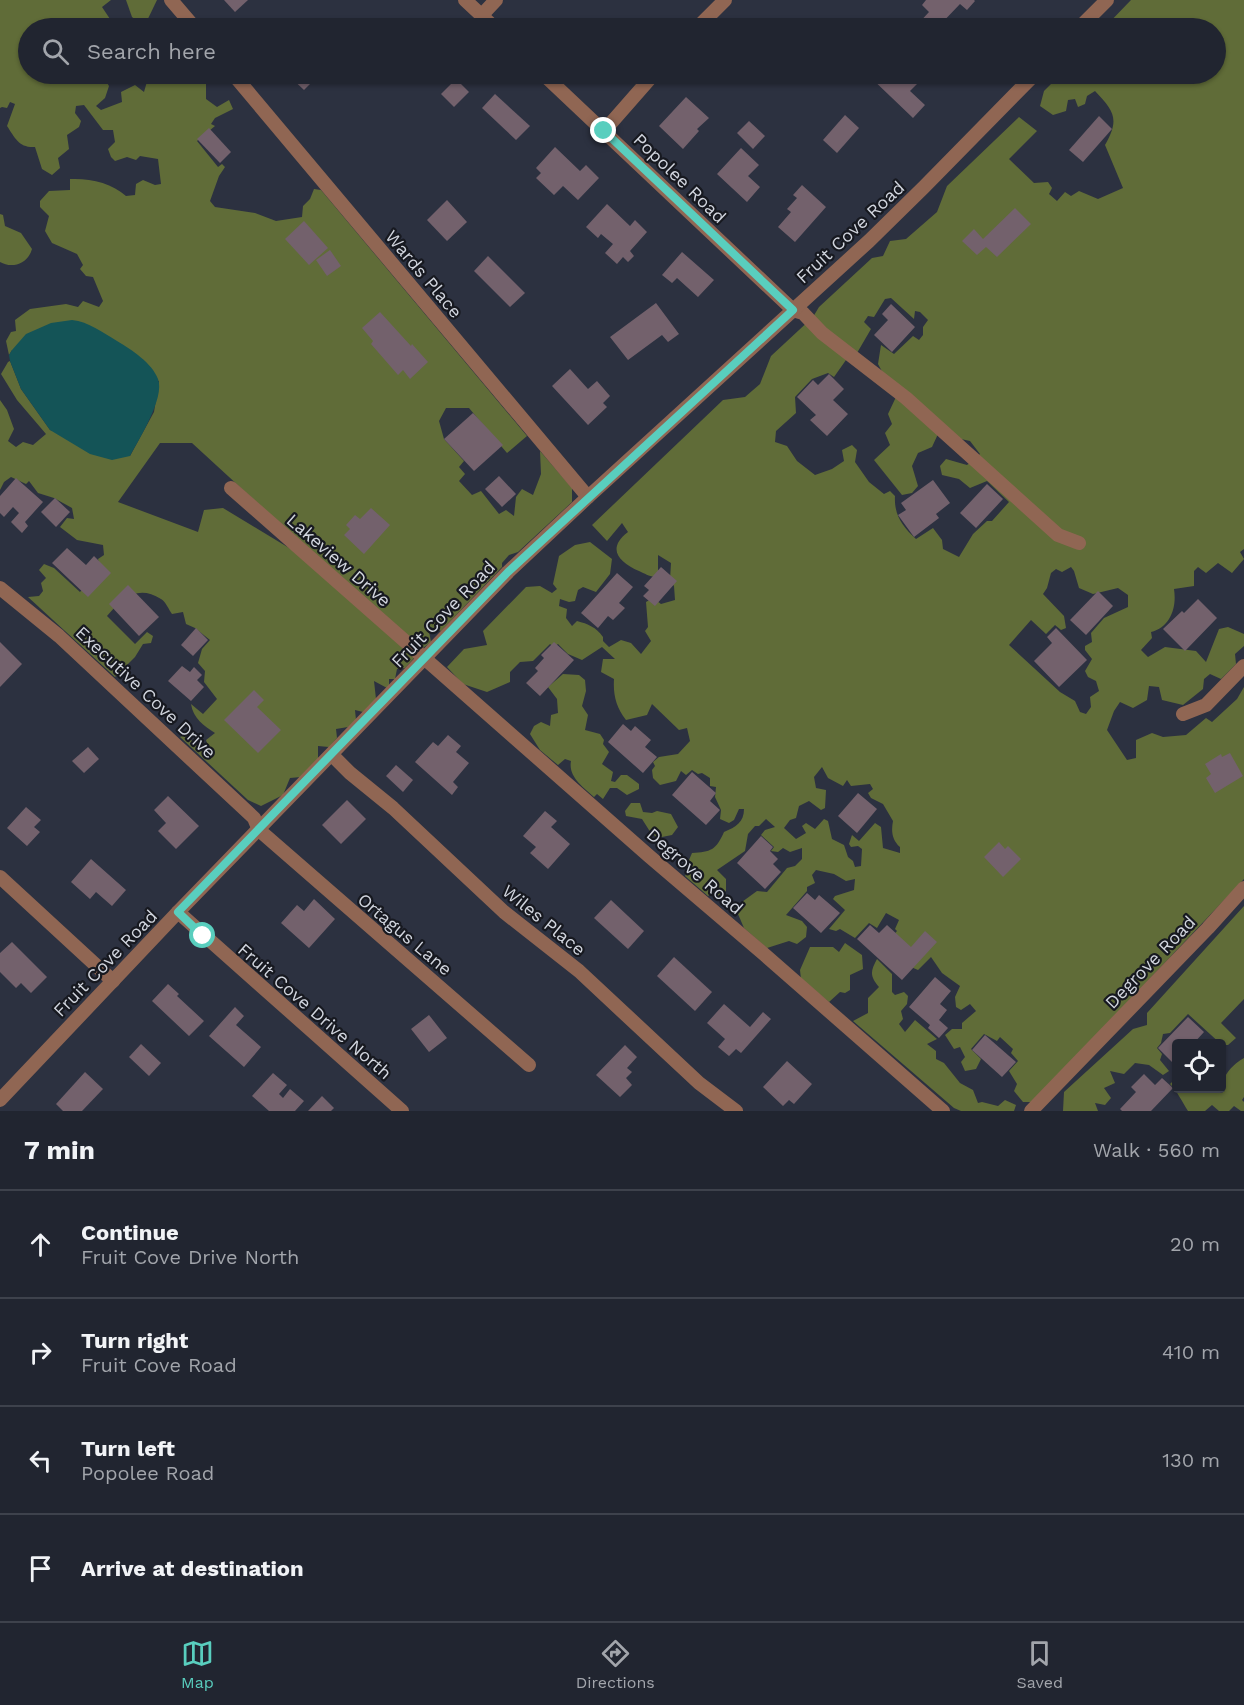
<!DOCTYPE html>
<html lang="en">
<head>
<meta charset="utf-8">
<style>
  :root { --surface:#212530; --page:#2d313c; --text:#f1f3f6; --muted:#a2a5ab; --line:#3e424c; --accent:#59cebe }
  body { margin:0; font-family:"Work Sans",sans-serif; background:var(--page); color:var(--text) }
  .controls { position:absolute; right:18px; bottom:18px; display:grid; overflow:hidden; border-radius:6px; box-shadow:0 2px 4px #0004 }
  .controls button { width:54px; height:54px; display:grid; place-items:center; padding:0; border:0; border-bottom:2px solid var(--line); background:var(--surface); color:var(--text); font:30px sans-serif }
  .stop { position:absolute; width:18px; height:18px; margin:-14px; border:4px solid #59cebe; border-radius:50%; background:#fff }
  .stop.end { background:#59cebe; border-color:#fff; box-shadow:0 2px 6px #0008 }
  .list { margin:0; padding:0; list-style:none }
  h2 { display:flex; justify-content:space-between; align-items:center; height:78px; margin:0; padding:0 24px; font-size:26px }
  h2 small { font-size:20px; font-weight:400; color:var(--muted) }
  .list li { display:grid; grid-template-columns:39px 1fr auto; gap:18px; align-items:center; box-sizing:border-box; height:108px; padding:0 24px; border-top:2px solid var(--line) }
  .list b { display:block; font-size:22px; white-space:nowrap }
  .list p { margin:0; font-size:20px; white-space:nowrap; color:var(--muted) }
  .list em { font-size:20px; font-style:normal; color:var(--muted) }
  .icon { flex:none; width:33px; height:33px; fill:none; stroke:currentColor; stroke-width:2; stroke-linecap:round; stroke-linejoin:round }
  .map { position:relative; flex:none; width:1244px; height:1111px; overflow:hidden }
  .search { position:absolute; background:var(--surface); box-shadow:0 2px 4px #0004; left:18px; right:18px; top:18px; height:66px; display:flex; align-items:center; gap:15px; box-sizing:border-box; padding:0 21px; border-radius:33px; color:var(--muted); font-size:22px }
  .sheet { height:510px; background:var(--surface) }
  nav { display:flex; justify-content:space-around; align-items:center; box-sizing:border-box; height:84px; border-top:2px solid var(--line); background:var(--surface); font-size:16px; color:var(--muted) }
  nav a { display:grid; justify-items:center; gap:3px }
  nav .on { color:var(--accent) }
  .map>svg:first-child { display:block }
  .forest { fill:#606c38; fill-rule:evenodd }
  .water { fill:#145457 }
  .building { fill:#73616c }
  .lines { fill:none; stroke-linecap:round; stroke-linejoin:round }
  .minor { stroke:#906653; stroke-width:14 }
  .route { stroke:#59cebe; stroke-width:8 }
  .labels { text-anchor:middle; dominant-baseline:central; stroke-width:4.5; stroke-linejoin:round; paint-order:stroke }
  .street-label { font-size:18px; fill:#d1d5de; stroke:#171920 }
</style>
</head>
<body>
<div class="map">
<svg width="1244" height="1111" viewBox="0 0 1244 1111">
  <rect width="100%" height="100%" fill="#2c3140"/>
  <g class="forest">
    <path d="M0 0H111L102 7 110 19 99 28H28V74H102L109 86 105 98 96 106 101 110 122 102 121 92 135 85 144 92 148 78 158 80 161 75 159 74H213L206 84V99L217 107 229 100 233 109 215 118 211 124 215 126 197 141 218 167 222 164 225 167 219 176 210 201 215 207 255 213 276 221 302 217 303 206 310 199 314 189 321 190 527 436 507 453 469 408H446L439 421 444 439 464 461 459 467 465 474 459 481 472 495 481 491 499 514 506 510 514 516 516 497 522 489 533 495 541 474 540 451 572 488V502L518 552 509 555 502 563V567L441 631 428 626 431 642 419 651 192 443H160L118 502 198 532 204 510 223 508 299 554 415 657 405 668 397 669 395 679H389V685L387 688 374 681 376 699 363 712 355 710 356 720 348 727 336 729 337 738 329 747 318 746V759L301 777 290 778 283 795 261 806 248 800 180 737 185 735 204 751 208 746 206 740 215 733C204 726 193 718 191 704L203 714 217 699 204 682 205 671 198 663 202 649 210 640 195 628 186 624 183 612 172 614C169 610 166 602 161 599 138 584 122 598 107 616L135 644 147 632 153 636 151 643 143 644 135 657 115 677 28 597 39 596 43 591 41 583 46 578 39 570 44 564 54 568 80 592C89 582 103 574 98 559L104 555 103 545 77 540 60 527 67 518 74 519 72 508 54 498 38 493 29 481 26 484 11 477 4 482 0 490V400L7 410 14 429 8 441 16 447 23 442 33 445 46 434 17 400 1 374 8 362 10 361 21 389 50 430 130 456 154 412 159 381 12 350 9 355 6 341 11 332 16 331 15 320 30 309 66 304 78 307 83 301 99 307 103 301 93 277 86 276 80 269 83 265 77 254 52 243 45 231 49 216 40 207V201L49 191 70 190V179C90 178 112 183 126 196L135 195 136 184 143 180 155 185 161 184 158 159 140 156 136 160 127 157 115 161 111 157 108 149 115 142 113 130H103L84 105 76 106 75 113 81 121 79 127 67 135 69 149 58 158 60 168 52 175 42 169 35 147C19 148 15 138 7 126L15 104 10 102 7 108 2 107 0 108Z"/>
    <path d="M126 0H157L144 27 132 17Z"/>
    <path d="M1131 0H1244V549L1240 552 1244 559 1232 573 1218 563 1206 573 1198 567 1194 571V586L1174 589C1177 608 1170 627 1151 632L1152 638 1141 650 1148 657 1165 647 1196 651 1206 662 1219 629 1228 627 1244 634V646L1235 654 1236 664 1221 679 1210 674 1204 679 1203 689 1183 705 1162 700 1159 687 1149 686 1147 700 1133 708 1120 702 1114 711 1107 730 1127 760 1136 758V740L1152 733 1163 737 1186 735 1206 718 1212 722 1237 699 1244 687V879L1033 1102H1023L1014 1091 1017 1084 1009 1071 1018 1061 1011 1053 1013 1049 1000 1037 997 1041 984 1034 971 1049 981 1059 976 1069 965 1071 961 1062 965 1057 960 1047 954 1049 945 1035 952 1029H962V1023L976 1011 970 1004 961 1010 956 1007 955 997 960 986 942 973 931 957 918 970 911 967 890 939 897 931 895 929 899 920 886 913 877 928 869 923 855 938 840 929 836 931 829 929 845 910 833 899 835 896 854 890 855 879 846 881 834 874 816 870 812 875 815 883 807 887V891L786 915 802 921 807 927 806 937 797 944 789 941 767 948 744 928 735 907 757 891 767 892 787 868 795 866 802 859V848L790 852 783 848 778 852 771 851 774 847 761 835 765 830 775 827 766 819 759 826H755L748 834 745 851 717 870 726 879V891L719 897 712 893 708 896 685 876 692 863 689 860 692 853C711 852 716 850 724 832 736 827 744 822 744 809H739L734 820 729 823 720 819 721 810 715 797 716 787 710 786V778L702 773 698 774 692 770 686 775 681 771 676 781 660 785 653 778 652 770 655 766 653 762 659 757 678 754 690 741 687 728 679 730 652 704 647 715 626 720C616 707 613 695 614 679L601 672 603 659H615L602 647 582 660 568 654 558 644 554 647 550 644 533 661 520 662 510 672V682L487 692 463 684 447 667 464 649 487 645 483 631 526 587 540 586 552 593 557 589 553 584 559 556 575 545 590 542 612 559 610 574 596 592 583 587 578 590 575 601 569 602 560 599 559 606 567 609 566 618 572 626 577 621C588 624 596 627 603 637V641L609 647 621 640 631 643 641 654 651 641 645 631 648 627 646 602 653 598 661 604 675 600 674 586 670 580 671 563 658 555V576C651 578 646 574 639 571 619 562 606 549 628 532L622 523 607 541 592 525 723 400 745 397 760 384 771 356 813 317 819 307 872 258 883 256 890 241 906 239 937 212 947 186 1019 117 1037 131 1009 159 1034 183 1048 182 1052 188 1049 194 1057 201 1065 192 1071 196 1079 191 1098 199 1123 188 1105 145C1120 119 1114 111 1095 91L1087 96 1085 104 1078 107 1075 99 1068 100 1066 111 1053 115 1040 106 1044 91 1061 74H1216V28H1104ZM891 298 914 319 915 311 920 312 928 320 923 327V335L919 340 913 336 894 354 881 345 878 364 896 397 888 414 892 424 885 433 890 445 874 460 902 495 912 493 918 486 912 466 918 453 932 447 938 434 970 441 980 454 967 465 946 459 940 466 942 475 959 479 970 488 987 481 1009 502 992 521H987L973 534 959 557 943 549 942 540 933 528 916 539C902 526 894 515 895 496L890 491 884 494 869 482 855 462 857 450 852 445 842 450 844 461 832 469 815 475 797 461 787 446 775 442 776 431 796 413 795 397 812 379 828 373 834 377 846 360 857 353 871 329 864 322 868 316 874 317 885 299ZM1071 567 1074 571 1079 588 1093 594 1118 588 1128 595V607L1104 618 1091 633 1092 642 1085 646V650L1092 659 1085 671 1088 677 1096 681 1099 691 1090 697 1091 707 1086 714 1080 712 1075 701 1060 692 1009 645 1031 620 1046 634 1055 625 1061 630 1066 628 1064 616 1043 594 1047 588 1051 573 1056 569 1062 572ZM822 767 828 778 843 786 847 780 851 786 870 784 873 789 868 793 871 798 883 804 893 821C891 831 892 840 900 847V853L883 848 881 827 875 823 859 841 852 835 849 844 851 847 858 846 862 849 861 866 855 867 853 861 848 857 844 845 832 839 828 821 824 819 815 829 806 823 802 826 806 833 796 839 784 828 790 820 796 818 799 806 809 801 821 810 825 808 826 790 816 788 814 777Z"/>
    <path d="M0 214 3 215 5 226 21 233 32 249C28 264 12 269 0 262Z"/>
    <path d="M563 674 579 675 585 680 586 691 582 706 588 715 585 730 600 734 604 740 603 744 609 752 602 764 613 772 611 781 615 782 621 775H627L639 784V789L627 795 617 788H610L603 799 597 794 594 797C583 787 568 777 571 761L565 759 558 765 540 750 530 734 534 726 541 722 550 726 551 715 558 713 557 699 548 687Z"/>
    <path d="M631 803H640L643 812 652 813 657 811 671 814 678 827 672 835 657 838 649 830 642 819 626 816 625 811Z"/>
    <path d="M1244 906V999L1221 1023 1236 1038 1228 1045H1222L1188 1014 1170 1033 1163 1034 1161 1043 1157 1048 1162 1054 1160 1060 1169 1071 1163 1075 1149 1065 1135 1063 1124 1074 1110 1071 1115 1083 1104 1088 1111 1098 1105 1105 1095 1103 1098 1111H1063L1064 1092 1133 1029 1147 1025V1013Z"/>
    <path d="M845 943 862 955 863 969 850 975V990L845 993 840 992 829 1002 801 979 800 970 810 947H833L839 952Z"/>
    <path d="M877 959 892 974V992L895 995 904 992 908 996 907 1004 901 1011 903 1019 899 1024 905 1032 915 1020 937 1039 927 1044 936 1051V1059L944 1063 960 1083 973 1090 978 1103 982 1102 998 1106 1005 1100 1016 1105 1014 1111H961L954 1108 853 1021 868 1013V998L879 987C870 976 870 972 877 959Z"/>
    <path d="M1244 1058V1097L1242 1100 1244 1102V1111H1241L1234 1106 1229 1111H1219L1212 1105 1205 1111H1188C1182 1102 1178 1092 1170 1084L1176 1078V1088H1222C1222 1076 1233 1064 1244 1058Z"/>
  </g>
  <path class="water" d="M72 320C89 322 102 332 117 341 132 350 152 363 158 379 165 398 139 439 130 456L112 460 90 454 50 430 21 389 10 361 9 355 12 350 26 334 51 323Z"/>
  <g class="building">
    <path d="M224 0H248L235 12Z"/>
    <path d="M926 0H974L975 1 967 10 960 4 937 28H920L917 25 929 12 922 5Z"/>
    <path d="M287 74H320L304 90Z"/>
    <path d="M867 74H927L910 91 925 105 913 118Z"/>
    <path d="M456 79 469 92 454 107 441 94Z"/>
    <path d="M495 94 530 126 516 140 482 108Z"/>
    <path d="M686 97 709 118 697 129 699 131 683 149 659 126Z"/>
    <path d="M845 115 859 128 837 153 823 140Z"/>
    <path d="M1099 116 1112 129 1083 162 1069 150Z"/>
    <path d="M749 121 765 136 753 149 737 133Z"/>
    <path d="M209 128 231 152 220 163 197 139Z"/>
    <path d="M555 147 580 171 586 165 599 178 578 200 563 186 554 195 536 178 541 173 536 168Z"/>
    <path d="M741 148 759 165 748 176 760 187 747 202 717 174Z"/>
    <path d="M802 185 826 207 795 242 778 227 791 212 787 209 797 198 793 195Z"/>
    <path d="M447 200 467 222 447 241 427 220Z"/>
    <path d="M607 204 630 226 635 220 647 232 630 251 634 256 628 262 623 257 617 264 605 253 613 244 601 234 598 238 586 227Z"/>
    <path d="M1015 208 1031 224 997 257 986 247 977 255 962 241 974 229 983 239Z"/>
    <path d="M304 221 328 248 309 265 285 239Z"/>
    <path d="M330 250 341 266 327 276 316 260Z"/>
    <path d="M682 252 714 280 698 297 677 278 672 283 662 275Z"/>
    <path d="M488 256 525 293 510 307 474 271Z"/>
    <path d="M656 303 679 334 668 342 662 335 628 360 610 337Z"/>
    <path d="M891 304 915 327 892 352 874 335 888 320 882 314Z"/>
    <path d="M380 312 411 346 412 344 428 362 410 379 403 370 398 375 371 344 373 341 362 328Z"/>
    <path d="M570 369 588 389 597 381 610 396 603 403 607 407 588 425 552 386Z"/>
    <path d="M829 374 844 389 833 400 848 414 827 436 810 420 816 415 797 397 813 380 818 385Z"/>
    <path d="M473 413 503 445 474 471 444 439Z"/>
    <path d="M499 476 516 494 502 507 485 489Z"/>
    <path d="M16 478 43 502 25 522 28 526 22 533 11 522 19 513 13 507 4 517 0 513V496Z"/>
    <path d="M933 480 950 503 936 514 939 518 914 537 898 515 906 510 901 503Z"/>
    <path d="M987 484 1003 499 976 528 960 513Z"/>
    <path d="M55 498 70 512 56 527 41 512Z"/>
    <path d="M371 508 390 525 364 554 344 535 350 529 346 525 355 515 360 519Z"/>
    <path d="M67 548 86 565 94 556 111 573 88 597 52 563Z"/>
    <path d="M661 567 677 581 655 606 643 596 649 590 644 586Z"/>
    <path d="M617 573 633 587 619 603 625 608 613 620 608 616 598 628 581 613Z"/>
    <path d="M128 585 159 617 139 636 109 604Z"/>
    <path d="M1098 591 1113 606 1086 635 1070 620Z"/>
    <path d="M1198 599 1217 618 1185 651 1163 629 1182 611 1184 613Z"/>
    <path d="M196 628 208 640 193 656 181 645Z"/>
    <path d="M1056 628 1087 660 1059 687 1034 661 1052 643 1047 637Z"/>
    <path d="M0 642 22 664 0 687Z"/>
    <path d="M554 642 574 660 540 696 526 683 538 671 535 668 544 658 541 655Z"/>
    <path d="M182 666 190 672 194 667 202 675 197 680 204 687 191 701 168 681Z"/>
    <path d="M254 690 264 700 257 707 281 730 258 753 224 720Z"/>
    <path d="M623 724 631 731 635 726 651 740 645 747 657 757 643 773 608 742Z"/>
    <path d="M448 735 461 746 456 752 469 763 453 782 458 787 452 795 415 762 433 742 438 746Z"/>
    <path d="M88 747 99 759 84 773 72 761Z"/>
    <path d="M1230 753 1243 776 1215 793 1206 778 1211 774 1205 764 1221 754 1222 757Z"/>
    <path d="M396 765 413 780 403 792 386 776Z"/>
    <path d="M692 772 716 793 710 801 720 810 706 825 672 795Z"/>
    <path d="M858 793 877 809 857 833 838 816Z"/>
    <path d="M168 796 199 826 176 849 158 831 166 823 154 810Z"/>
    <path d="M347 800 366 819 341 844 322 825Z"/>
    <path d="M26 807 41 820 34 827 40 832 27 846 7 828Z"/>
    <path d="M545 811 557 821 551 827 570 844 548 869 530 853 536 847 523 836Z"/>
    <path d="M761 836 773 847 770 851 778 859 773 864 781 872 765 889 737 863Z"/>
    <path d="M999 842 1005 849 1008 846 1021 859 1003 877 984 857Z"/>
    <path d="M91 859 126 890 112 906 96 892 90 899 71 882Z"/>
    <path d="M807 893 815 900 819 895 840 913 821 933 793 908Z"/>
    <path d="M314 899 335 919 309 948 281 923 297 905 304 911Z"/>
    <path d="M611 900 644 931 628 949 594 918Z"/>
    <path d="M870 925 879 933 887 925 911 947 925 931 937 942 902 980 857 939Z"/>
    <path d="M12 942 47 977 31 993 21 983 16 988 0 972V953Z"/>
    <path d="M674 957 712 992 695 1011 657 976Z"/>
    <path d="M935 977 951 991 940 1004 947 1010 939 1020 948 1028 939 1038 928 1028 930 1025 909 1007Z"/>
    <path d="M168 984 179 994 177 996 204 1021 189 1036 152 1001Z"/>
    <path d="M724 1004 750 1027 763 1012 771 1019 741 1053 736 1049 729 1056 718 1047 725 1039 707 1023Z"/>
    <path d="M235 1007 244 1016 236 1025 261 1047 244 1067 209 1036Z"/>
    <path d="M429 1015 447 1038 429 1052 411 1029Z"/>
    <path d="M1188 1017 1204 1032 1193 1044H1176V1061L1174 1064 1158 1048Z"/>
    <path d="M985 1035 1016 1062 1002 1077 972 1050Z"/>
    <path d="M141 1044 161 1063 149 1076 129 1057Z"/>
    <path d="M625 1045 637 1057 627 1068 632 1072 626 1078 632 1085 620 1097 596 1075Z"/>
    <path d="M787 1061 812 1084 794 1104 789 1100 783 1106 763 1087Z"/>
    <path d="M85 1072 103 1089 82 1111H63L56 1104Z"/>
    <path d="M273 1073 287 1085 279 1094 283 1098 290 1089 304 1101 295 1111H269L252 1096Z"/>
    <path d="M1144 1074 1155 1085 1162 1078 1173 1088 1151 1111H1122L1120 1109 1136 1092 1131 1087Z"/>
    <path d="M322 1096 334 1108 331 1111H308Z"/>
  </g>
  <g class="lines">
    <g class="minor">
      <path d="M171 0 195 28"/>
      <path d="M465 0 495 28"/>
      <path d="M481 16 496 0"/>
      <path d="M697 28 725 0"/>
      <path d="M1079 28 1107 0"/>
      <path d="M233 74 588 497"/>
      <path d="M543 74 793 310 803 313 822 333 906 398 1058 535 1079 543"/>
      <path d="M604 131 654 74"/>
      <path d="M231 488 649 856 765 955 943 1111"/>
      <path d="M0 588 59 636 254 818 259 830 529 1065"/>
      <path d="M1183 714 1206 705 1244 666"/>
      <path d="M332 755 350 773 393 808 504 912 579 971 699 1083 736 1111"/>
      <path d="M0 877 113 981"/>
      <path d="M178 912 402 1111"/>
      <path d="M0 1100 178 912 508 572 588 497 869 241 924 187 1035 74"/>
      <path d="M1031 1111 1208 928 1244 888"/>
    </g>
  </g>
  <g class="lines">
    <path class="route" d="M203 936 178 912 508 572 793 310 604 131"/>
  </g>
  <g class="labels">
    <g class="street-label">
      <text transform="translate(680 178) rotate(44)">Popolee Road</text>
      <text transform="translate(850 232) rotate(-43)">Fruit Cove Road</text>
      <text transform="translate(424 274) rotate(50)">Wards Place</text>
      <text transform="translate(339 560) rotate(41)">Lakeview Drive</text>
      <text transform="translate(443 614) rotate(-46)">Fruit Cove Road</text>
      <text transform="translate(146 692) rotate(43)">Executive Cove Drive</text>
      <text transform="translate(695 871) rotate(41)">Degrove Road</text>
      <text transform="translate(544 920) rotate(39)">Wiles Place</text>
      <text transform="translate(405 934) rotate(40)">Ortagus Lane</text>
      <text transform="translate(1150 962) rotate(-46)">Degrove Road</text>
      <text transform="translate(105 963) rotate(-46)">Fruit Cove Road</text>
      <text transform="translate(315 1011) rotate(41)">Fruit Cove Drive North</text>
    </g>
  </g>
</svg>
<div class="controls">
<button><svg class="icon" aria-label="locate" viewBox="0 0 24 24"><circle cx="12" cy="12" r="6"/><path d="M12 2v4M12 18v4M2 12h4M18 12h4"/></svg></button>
</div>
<div class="stop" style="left:203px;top:936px"></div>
<div class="stop end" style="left:604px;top:131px"></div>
<div class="search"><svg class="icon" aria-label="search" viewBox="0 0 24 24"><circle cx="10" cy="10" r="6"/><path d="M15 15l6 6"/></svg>Search here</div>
</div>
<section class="sheet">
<h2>7 min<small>Walk · 560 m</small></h2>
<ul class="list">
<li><svg class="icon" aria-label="ahead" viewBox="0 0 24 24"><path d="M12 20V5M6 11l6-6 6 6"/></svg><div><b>Continue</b><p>Fruit Cove Drive North</p></div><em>20 m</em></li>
<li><svg class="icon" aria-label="right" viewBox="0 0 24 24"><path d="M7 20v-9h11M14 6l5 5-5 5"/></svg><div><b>Turn right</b><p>Fruit Cove Road</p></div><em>410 m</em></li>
<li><svg class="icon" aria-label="left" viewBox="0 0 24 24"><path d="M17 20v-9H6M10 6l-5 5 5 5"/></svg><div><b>Turn left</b><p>Popolee Road</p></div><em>130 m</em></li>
<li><svg class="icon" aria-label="arrive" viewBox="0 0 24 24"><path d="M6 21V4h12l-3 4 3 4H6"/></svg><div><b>Arrive at destination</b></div></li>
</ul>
</section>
<nav>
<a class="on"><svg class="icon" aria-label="map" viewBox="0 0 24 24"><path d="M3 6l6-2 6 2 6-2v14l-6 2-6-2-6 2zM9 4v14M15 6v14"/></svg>Map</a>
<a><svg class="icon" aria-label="directions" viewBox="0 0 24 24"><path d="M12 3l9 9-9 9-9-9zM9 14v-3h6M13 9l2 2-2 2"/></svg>Directions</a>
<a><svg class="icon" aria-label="saved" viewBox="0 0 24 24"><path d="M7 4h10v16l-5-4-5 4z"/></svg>Saved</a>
</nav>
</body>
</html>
